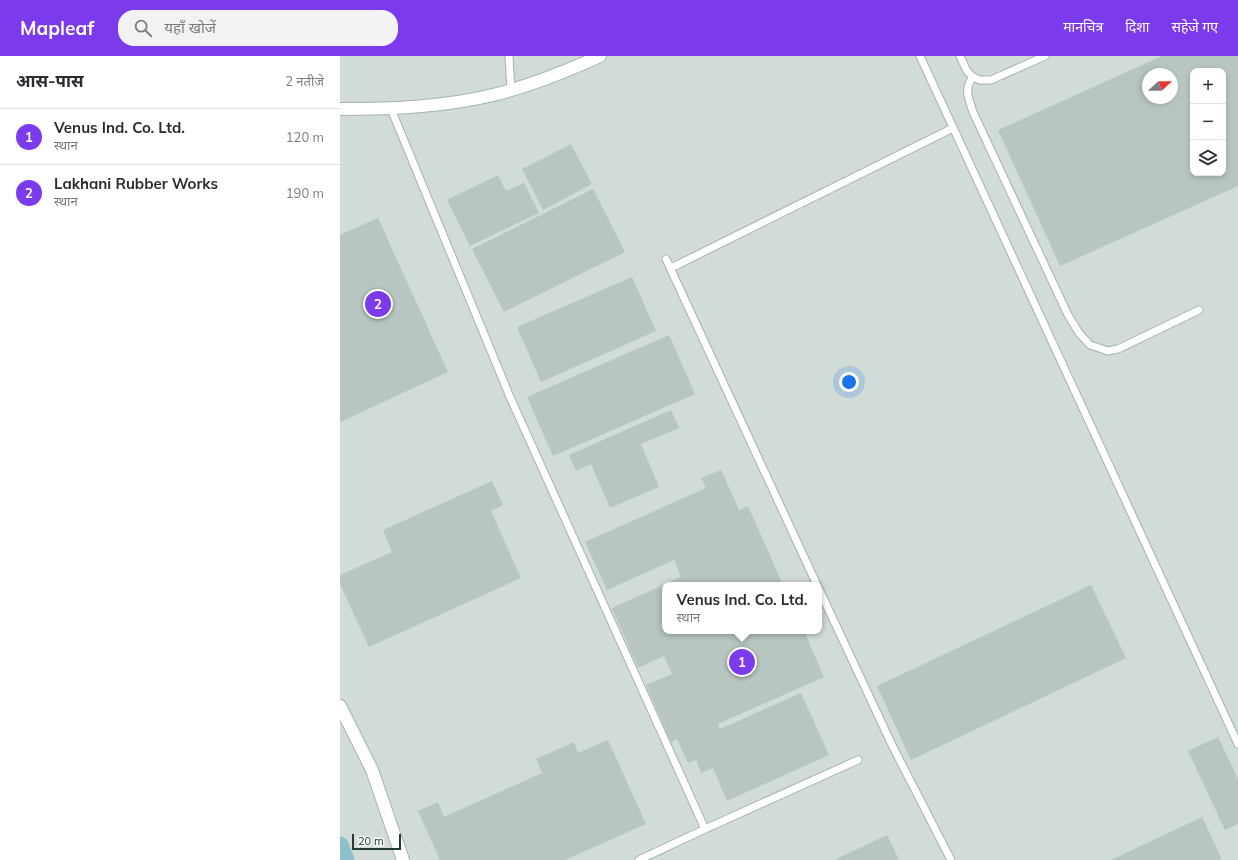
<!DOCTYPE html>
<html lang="hi">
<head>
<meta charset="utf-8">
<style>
  :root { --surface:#fff; --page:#f2f2f3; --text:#2b2b33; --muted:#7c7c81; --line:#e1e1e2; --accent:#7c3aed }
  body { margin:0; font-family:Mulish,"Noto Sans Devanagari",sans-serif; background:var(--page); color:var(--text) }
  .controls { position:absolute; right:12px; top:12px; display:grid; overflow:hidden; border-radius:8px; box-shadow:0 2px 6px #0003 }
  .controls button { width:36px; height:36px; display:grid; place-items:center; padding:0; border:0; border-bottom:1px solid var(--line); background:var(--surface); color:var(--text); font:20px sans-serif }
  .compass { position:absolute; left:802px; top:12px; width:36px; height:36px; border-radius:50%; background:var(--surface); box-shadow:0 2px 6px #0003; rotate:69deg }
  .scale { position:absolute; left:12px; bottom:10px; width:49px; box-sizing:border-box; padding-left:4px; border:2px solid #233b37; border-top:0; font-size:11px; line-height:14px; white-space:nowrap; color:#233b37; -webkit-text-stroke:3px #f3f8f6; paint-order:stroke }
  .you { position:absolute; left:509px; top:326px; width:14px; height:14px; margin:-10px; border:3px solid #fff; border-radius:50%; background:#1a73e8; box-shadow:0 0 0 6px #1a73e833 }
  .badge { display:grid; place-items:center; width:26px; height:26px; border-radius:50%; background:var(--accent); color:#fff; font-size:13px; font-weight:700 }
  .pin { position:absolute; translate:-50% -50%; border:2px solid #fff; box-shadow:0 1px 4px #0006 }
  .popup { position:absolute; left:322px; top:526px; width:160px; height:52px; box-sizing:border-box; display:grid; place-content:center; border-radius:8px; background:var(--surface); filter:drop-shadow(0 1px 3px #0005); font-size:13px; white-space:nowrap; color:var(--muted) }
  .popup b { font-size:15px; color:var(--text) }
  .popup::after { content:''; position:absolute; left:50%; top:100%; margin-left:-8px; border:8px solid transparent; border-top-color:var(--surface) }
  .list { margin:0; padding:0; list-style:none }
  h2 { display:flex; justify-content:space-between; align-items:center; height:52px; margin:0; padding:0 16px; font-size:17px }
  h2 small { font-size:13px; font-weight:400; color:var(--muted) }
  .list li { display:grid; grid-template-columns:26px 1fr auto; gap:12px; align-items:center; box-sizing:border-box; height:56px; padding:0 16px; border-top:1px solid var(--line) }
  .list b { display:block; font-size:15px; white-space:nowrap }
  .list p { margin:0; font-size:13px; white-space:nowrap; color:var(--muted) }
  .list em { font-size:13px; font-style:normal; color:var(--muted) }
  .icon { flex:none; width:22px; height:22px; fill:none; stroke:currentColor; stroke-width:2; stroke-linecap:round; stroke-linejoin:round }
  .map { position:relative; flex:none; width:898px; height:804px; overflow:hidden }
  header { display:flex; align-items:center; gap:24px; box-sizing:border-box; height:56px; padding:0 20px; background:var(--accent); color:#fff }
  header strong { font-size:19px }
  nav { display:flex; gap:22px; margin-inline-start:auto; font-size:14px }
  .search { width:280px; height:36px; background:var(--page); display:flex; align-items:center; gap:10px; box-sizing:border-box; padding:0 14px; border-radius:16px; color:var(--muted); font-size:15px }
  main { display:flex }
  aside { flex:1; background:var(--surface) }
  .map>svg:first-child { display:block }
  .built { fill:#d1dbd7; fill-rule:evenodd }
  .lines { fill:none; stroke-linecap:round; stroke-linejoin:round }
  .canal { stroke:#8ebfcd; stroke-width:17 }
  .building { fill:#b8c6c1; fill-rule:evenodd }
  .service-casing { stroke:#a5b3af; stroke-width:9 }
  .minor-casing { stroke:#a5b3af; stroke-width:14 }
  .service { stroke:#fff; stroke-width:7 }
  .minor { stroke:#fff; stroke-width:12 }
</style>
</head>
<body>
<header>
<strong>Mapleaf</strong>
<div class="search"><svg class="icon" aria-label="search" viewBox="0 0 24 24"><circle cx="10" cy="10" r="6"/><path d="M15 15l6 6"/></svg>यहाँ खोजें</div>
<nav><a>मानचित्र</a><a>दिशा</a><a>सहेजे गए</a></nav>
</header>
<main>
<aside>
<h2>आस-पास<small>2 नतीजे</small></h2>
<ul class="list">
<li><span class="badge">1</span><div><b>Venus Ind. Co. Ltd.</b><p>स्थान</p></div><em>120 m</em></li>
<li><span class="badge">2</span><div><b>Lakhani Rubber Works</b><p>स्थान</p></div><em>190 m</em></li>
</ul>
</aside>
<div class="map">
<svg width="898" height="804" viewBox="0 0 898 804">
  <rect width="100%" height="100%" fill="#e2ebe8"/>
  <path class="built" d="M0 0H898V804H0ZM853 15H883V117H853ZM808 18H832V42H808ZM325 529H479V575H325Z"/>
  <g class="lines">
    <path class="canal" d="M0 789 6 804"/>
  </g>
  <g class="building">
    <path d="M822 0H898V130L720 210 658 74ZM853 15H883V117H853ZM808 18H832V42H808Z"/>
    <path d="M231 88 252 128 203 154 182 113Z"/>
    <path d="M158 119 166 135 184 127 199 157 130 190 107 144Z"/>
    <path d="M253 133 285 196 164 256 132 193Z"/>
    <path d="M38 162 108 316 0 366V179Z"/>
    <path d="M292 221 316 275 201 326 177 271Z"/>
    <path d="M329 279 355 338 213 400 187 341Z"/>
    <path d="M331 354 339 372 301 388 319 431 270 452 251 408 236 415 229 399Z"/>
    <path d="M381 414 399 454 408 450 443 529H325V575H464L484 621 378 668 380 673 461 637 489 699 387 745 373 712 361 717 356 704 348 707 337 683 331 686 306 629 332 618 324 600 298 612 272 552 341 521 334 504 267 534 245 486 366 432 361 422Z"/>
    <path d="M152 425 163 449 151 455 181 522 29 591 0 528V519L52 496 43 474Z"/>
    <path d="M751 529 786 602 571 704 537 630Z"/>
    <path d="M878 681 898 723V768L885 774 848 695Z"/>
    <path d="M268 684 306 768 225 804H100L78 755 98 746 104 761 202 717 196 703 234 686 238 697Z"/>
    <path d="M862 761 882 804H771Z"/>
    <path d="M547 779 559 804H494Z"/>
  </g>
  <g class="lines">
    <defs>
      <g id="service">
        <path d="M169 0 171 34"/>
        <path d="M580 0 898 688"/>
        <path d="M620 0 627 15 633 21 640 24H651L705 0"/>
        <path d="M633 21C623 34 629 42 633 56L728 259 739 277 750 289 768 295 778 293 859 254"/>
        <path d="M51 53 170 341 365 773"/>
        <path d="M326 203 477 529"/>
        <path d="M331 212 613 72"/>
        <path d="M479 533 552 689 611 804"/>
        <path d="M299 804 365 773 518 704"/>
      </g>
      <g id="minor">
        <path d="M0 53C52 53 106 51 157 38 192 29 227 15 260 0"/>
        <path d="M0 650 32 714 63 804"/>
      </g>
    </defs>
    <use href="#service" class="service-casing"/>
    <use href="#minor" class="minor-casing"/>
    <use href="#service" class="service"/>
    <use href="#minor" class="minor"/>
  </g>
</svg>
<div class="controls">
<button>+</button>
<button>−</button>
<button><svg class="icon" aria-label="layers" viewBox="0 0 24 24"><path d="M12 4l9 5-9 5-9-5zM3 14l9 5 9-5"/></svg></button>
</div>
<svg class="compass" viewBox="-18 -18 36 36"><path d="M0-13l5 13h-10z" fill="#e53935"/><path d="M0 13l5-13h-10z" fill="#7c7c81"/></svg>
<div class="scale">20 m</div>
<div class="you"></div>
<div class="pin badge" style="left:402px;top:606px">1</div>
<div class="popup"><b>Venus Ind. Co. Ltd.</b>स्थान</div>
<div class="pin badge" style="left:38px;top:248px">2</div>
</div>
</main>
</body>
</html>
